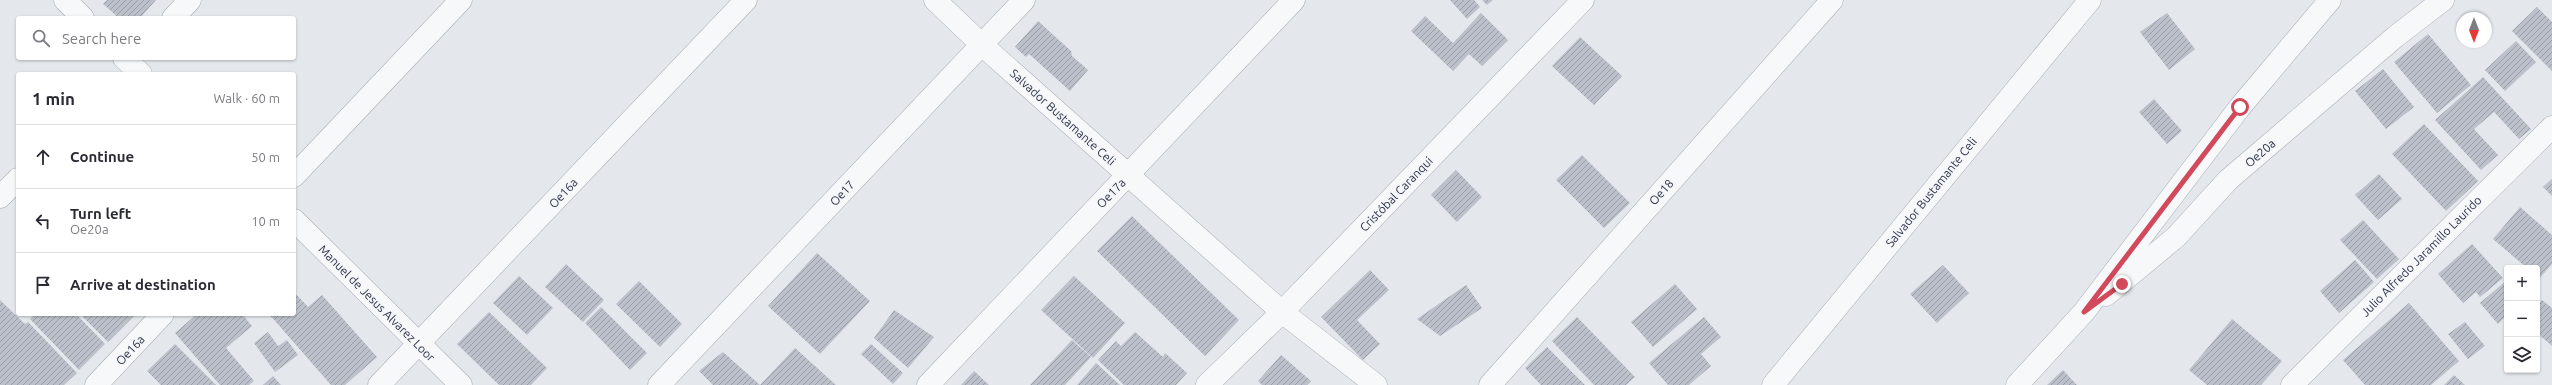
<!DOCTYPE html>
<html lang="en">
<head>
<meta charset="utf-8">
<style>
  :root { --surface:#fff; --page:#f2f2f3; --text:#2b2b33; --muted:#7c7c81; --line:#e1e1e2 }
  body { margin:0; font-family:Ubuntu,sans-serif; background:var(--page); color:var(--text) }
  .controls { position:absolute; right:12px; bottom:12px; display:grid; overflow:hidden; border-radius:4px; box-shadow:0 1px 3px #0004 }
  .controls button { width:36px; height:36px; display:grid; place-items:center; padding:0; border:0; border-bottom:1px solid var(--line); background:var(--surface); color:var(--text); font:20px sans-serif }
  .compass { position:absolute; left:2456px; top:12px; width:36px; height:36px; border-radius:50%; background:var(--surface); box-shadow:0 1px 3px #0004; rotate:180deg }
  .stop { position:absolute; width:12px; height:12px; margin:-9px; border:3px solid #d1495b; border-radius:50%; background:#fff }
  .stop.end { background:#d1495b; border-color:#fff; box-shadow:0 1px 4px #0008 }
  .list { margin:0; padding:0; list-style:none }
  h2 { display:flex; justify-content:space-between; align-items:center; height:52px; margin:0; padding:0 16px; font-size:17px }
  h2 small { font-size:13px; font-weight:400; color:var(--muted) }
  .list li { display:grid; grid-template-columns:26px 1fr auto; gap:12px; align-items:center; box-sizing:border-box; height:64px; padding:0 16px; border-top:1px solid var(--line) }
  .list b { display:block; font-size:15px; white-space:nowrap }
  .list p { margin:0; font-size:13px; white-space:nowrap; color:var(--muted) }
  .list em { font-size:13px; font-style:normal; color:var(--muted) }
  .icon { flex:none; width:22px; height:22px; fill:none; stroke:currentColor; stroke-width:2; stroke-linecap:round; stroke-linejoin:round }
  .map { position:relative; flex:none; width:2552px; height:385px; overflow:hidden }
  .search { position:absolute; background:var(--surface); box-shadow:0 1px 3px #0004; left:16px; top:16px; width:280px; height:44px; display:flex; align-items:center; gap:10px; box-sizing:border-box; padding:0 14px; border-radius:4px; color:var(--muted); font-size:15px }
  .panel { position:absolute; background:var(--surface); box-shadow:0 1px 3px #0004; left:16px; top:72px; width:280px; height:244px; border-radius:4px }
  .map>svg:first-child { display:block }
  .building { fill:url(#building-hatch) }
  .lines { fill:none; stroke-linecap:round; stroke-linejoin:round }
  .minor-casing { stroke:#a9aeb7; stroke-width:23 }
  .tertiary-casing { stroke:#a9aeb7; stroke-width:23 }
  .minor { stroke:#f7f8fa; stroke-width:22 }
  .tertiary { stroke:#f7f8fa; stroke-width:22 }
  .route { stroke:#d1495b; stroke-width:5 }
  .labels { text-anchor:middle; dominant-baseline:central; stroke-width:3; stroke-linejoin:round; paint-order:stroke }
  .street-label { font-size:12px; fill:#2b3445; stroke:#f4f6f9 }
</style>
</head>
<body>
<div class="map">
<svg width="2552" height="385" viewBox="0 0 2552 385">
  <defs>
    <pattern id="building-hatch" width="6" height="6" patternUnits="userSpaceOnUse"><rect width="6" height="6" fill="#bbc0ca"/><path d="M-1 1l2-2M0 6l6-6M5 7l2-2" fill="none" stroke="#989da6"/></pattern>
  </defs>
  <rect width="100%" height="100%" fill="#e4e7ec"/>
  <g class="building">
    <path d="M107 0H156L140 18H119L103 4Z"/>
    <path d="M1450 0H1474L1480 7 1467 19Z"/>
    <path d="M1482 0H1493L1487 5Z"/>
    <path d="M2537 7 2552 22V71L2512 31Z"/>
    <path d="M1481 13 1508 40 1482 66 1469 54 1453 71 1411 31 1425 16 1453 43Z"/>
    <path d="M2167 13 2195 49 2169 70 2140 32Z"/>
    <path d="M1038 21 1071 51 1072 56 1088 70 1070 91 1029 54 1026 57 1015 47Z"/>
    <path d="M2428 34 2471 85 2437 113 2394 62Z"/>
    <path d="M1580 37 1622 76 1594 105 1552 66Z"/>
    <path d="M2516 41 2536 62 2505 91 2485 70Z"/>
    <path d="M2383 69 2414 107 2386 129 2355 91Z"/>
    <path d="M2483 77 2531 129 2519 139 2494 112 2474 129 2498 155 2481 170 2435 120Z"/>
    <path d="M2154 99 2182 131 2167 144 2139 112Z"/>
    <path d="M2424 124 2478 181 2446 211 2392 154Z"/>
    <path d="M1582 155 1630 203 1604 228 1556 180Z"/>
    <path d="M1456 170 1482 197 1457 222 1431 195Z"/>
    <path d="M2379 174 2402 199 2378 220 2355 195Z"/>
    <path d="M2552 179V196L2543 187Z"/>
    <path d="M2520 207 2552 235V264L2539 279 2537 268H2527L2493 239Z"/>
    <path d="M1132 216 1239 320 1205 356 1097 251Z"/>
    <path d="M2363 220 2399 259 2377 279 2340 240Z"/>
    <path d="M2472 244 2503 278 2480 297 2476 292 2463 303 2438 274Z"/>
    <path d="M817 253 870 301 820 354 768 306Z"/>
    <path d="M2355 260 2374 282 2339 313 2320 291Z"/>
    <path d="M566 264 604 300 583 322 545 287Z"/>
    <path d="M1943 265 1969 293 1937 323 1910 294Z"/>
    <path d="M1370 270 1389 290 1357 320 1380 344 1363 360 1321 317Z"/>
    <path d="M519 276 553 308 527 335 493 303Z"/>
    <path d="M1074 276 1125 323 1093 358 1041 310Z"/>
    <path d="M2507 280V315L2498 324 2480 303Z"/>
    <path d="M639 281 682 324 660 347 616 304Z"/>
    <path d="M1675 284 1697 309 1653 347 1631 322Z"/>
    <path d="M1466 285 1482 308 1440 336 1417 319Z"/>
    <path d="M294 292 308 307 322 295 377 357 345 385H331L269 314H294Z"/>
    <path d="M0 300 25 324 28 322 77 373 64 385H0Z"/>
    <path d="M2542 300 2552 308V346L2537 333V306Z"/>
    <path d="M2409 303 2459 361 2431 385H2365L2343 360Z"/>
    <path d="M601 307 647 353 630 370 585 323Z"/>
    <path d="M894 310 934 337 908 368 874 338Z"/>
    <path d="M489 312 547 368 531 385H499L457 344Z"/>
    <path d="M35 314H76L105 344 79 370 30 319Z"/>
    <path d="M80 314H136L108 342Z"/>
    <path d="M197 314H242L252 326 226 348 254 381 249 385H220L175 333Z"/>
    <path d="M1577 317 1635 377 1626 385H1594L1552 341Z"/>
    <path d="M1704 317 1721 337 1701 354 1711 366 1689 385H1668L1649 363Z"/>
    <path d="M2232 319 2282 361 2261 385H2207L2189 370Z"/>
    <path d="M2465 322 2485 346 2468 359 2448 334Z"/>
    <path d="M268 332 278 346 287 340 298 355 275 372 254 343Z"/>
    <path d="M1135 332 1163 357 1165 353 1187 373 1176 385H1124L1098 360 1116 341 1121 346Z"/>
    <path d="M1072 340 1091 357 1065 385H1030Z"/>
    <path d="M175 344 216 385H161L147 371Z"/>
    <path d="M871 344 903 373 893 384 861 354Z"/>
    <path d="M1547 347 1585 385H1541L1525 368Z"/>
    <path d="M795 348 836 385H760Z"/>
    <path d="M723 352 760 385H713L699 371Z"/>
    <path d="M1281 355 1311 381 1307 385H1262L1258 381Z"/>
    <path d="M1096 363 1120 385H1077Z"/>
    <path d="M2063 370 2077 385H2047Z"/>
    <path d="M974 371 989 385H961Z"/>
    <path d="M2454 375 2465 385H2444Z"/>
    <path d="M273 376 281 385H263Z"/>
  </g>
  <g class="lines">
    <defs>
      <g id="minor">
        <path d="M65 0 83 18"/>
        <path d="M935 0 982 45 1282 312 1376 385"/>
        <path d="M173 18 190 0"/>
        <path d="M124 58 141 74"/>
        <path d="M294 176 461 0"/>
        <path d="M0 197 18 179"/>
        <path d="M294 220 461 385"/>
        <path d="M2106 295 2176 237 2228 180 2395 37 2443 0"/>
        <path d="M96 385 163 314"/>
        <path d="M379 385 746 0"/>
        <path d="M659 385 1024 0"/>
        <path d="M928 385 1294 0"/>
        <path d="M1207 385 1282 312 1583 0"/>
        <path d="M1490 385 1832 0"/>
        <path d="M1773 385 2090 0"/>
        <path d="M2017 385 2084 312 2240 107 2330 0"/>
      </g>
      <path id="tertiary" d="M2292 385 2552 127"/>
    </defs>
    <use href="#minor" class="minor-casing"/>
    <use href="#tertiary" class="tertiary-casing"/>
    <use href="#minor" class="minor"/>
    <use href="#tertiary" class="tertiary"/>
  </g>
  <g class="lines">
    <path class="route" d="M2122 284 2084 312 2240 107"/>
  </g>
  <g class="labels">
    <g class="street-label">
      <text transform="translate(1063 117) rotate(42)">Salvador Bustamante Celi</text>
      <text transform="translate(2260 153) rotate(-41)">Oe20a</text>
      <text transform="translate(1661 192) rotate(-48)">Oe18</text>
      <text transform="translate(1931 192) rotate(-51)">Salvador Bustamante Celi</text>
      <text transform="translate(563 193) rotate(-47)">Oe16a</text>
      <text transform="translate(842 193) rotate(-47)">Oe17</text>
      <text transform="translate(1111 193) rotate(-46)">Oe17a</text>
      <text transform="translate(1396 194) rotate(-46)">Cristóbal Caranqui</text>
      <text transform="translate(2421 256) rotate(-45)">Julio Alfredo Jaramillo Laurido</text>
      <text transform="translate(377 303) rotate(45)">Manuel de Jesus Alvarez Loor</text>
      <text transform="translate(130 350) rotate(-47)">Oe16a</text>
    </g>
  </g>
</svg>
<div class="controls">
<button>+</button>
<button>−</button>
<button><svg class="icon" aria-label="layers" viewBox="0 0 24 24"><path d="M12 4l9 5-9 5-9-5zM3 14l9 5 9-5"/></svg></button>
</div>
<svg class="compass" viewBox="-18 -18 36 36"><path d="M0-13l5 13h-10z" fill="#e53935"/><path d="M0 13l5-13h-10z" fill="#7c7c81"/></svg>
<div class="stop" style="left:2240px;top:107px"></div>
<div class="stop end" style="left:2122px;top:284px"></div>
<div class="search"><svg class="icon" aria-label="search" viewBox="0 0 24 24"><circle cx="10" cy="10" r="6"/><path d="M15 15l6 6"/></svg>Search here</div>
<section class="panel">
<h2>1 min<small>Walk · 60 m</small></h2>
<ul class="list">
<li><svg class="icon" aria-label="ahead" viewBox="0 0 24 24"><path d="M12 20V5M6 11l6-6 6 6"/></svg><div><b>Continue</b></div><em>50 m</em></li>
<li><svg class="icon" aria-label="left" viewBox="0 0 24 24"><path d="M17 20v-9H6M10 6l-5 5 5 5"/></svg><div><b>Turn left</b><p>Oe20a</p></div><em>10 m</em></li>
<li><svg class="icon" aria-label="arrive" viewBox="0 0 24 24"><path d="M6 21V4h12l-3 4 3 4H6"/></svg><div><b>Arrive at destination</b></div></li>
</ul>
</section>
</div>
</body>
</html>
